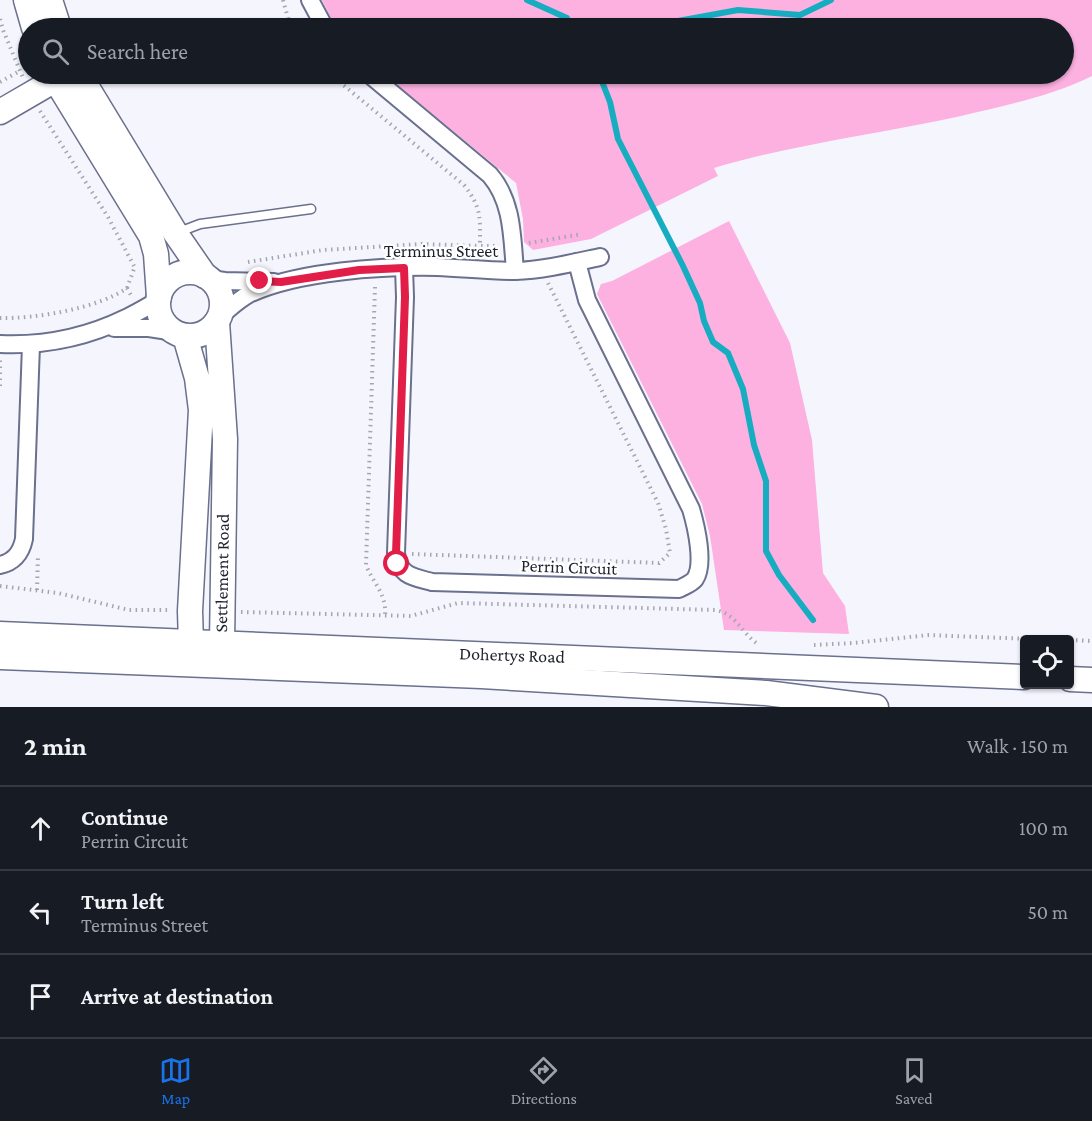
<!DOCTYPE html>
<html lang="en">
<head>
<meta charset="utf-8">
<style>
  :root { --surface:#171b24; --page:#242831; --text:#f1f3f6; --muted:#9ea1a6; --line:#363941; --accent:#1a73e8 }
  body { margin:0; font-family:"Crimson Pro",serif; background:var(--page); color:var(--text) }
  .controls { position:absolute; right:18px; bottom:18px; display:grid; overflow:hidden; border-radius:6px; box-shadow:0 2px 4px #0004 }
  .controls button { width:54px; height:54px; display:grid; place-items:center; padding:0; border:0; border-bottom:2px solid var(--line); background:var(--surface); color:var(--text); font:30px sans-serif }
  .stop { position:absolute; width:18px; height:18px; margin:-14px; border:4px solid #e11d48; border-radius:50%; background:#fff }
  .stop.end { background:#e11d48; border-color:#fff; box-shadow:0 2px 6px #0008 }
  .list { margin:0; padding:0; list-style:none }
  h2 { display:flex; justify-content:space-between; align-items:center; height:78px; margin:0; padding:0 24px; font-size:26px }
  h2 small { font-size:20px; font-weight:400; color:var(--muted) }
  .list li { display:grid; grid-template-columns:39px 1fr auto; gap:18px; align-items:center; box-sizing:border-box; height:84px; padding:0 24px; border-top:2px solid var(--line) }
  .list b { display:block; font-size:22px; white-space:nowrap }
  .list p { margin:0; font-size:20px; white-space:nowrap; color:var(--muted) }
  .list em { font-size:20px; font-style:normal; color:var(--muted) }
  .icon { flex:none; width:33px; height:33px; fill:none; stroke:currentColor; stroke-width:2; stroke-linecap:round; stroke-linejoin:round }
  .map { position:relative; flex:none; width:1092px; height:707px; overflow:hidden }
  .search { position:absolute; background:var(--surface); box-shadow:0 2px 4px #0004; left:18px; right:18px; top:18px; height:66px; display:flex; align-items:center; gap:15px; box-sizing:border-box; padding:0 21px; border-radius:33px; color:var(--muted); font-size:22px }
  .sheet { height:330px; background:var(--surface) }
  nav { display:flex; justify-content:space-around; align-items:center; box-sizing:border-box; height:84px; border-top:2px solid var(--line); background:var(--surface); font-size:16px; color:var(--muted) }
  nav a { display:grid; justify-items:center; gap:3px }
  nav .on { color:var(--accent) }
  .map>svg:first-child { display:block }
  .green { fill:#fcb1e1 }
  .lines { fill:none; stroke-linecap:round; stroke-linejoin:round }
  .stream { stroke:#17adc1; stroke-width:6 }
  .lane-casing { stroke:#6a708d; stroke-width:11 }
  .street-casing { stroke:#6a708d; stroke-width:20 }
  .secondary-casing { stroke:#6a708d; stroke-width:27 }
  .path { stroke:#a4a6af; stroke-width:4; stroke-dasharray:1.5 4.5; stroke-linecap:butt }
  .lane { stroke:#fff; stroke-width:8 }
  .street { stroke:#fff; stroke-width:16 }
  .secondary { stroke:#fff; stroke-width:24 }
  .route { stroke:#e11d48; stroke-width:8 }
  .labels { text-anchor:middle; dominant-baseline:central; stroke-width:4.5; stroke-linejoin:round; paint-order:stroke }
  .street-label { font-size:18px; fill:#1f222e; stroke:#fff }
</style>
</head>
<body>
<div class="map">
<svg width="1092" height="707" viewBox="0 0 1092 707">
  <rect width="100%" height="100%" fill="#f5f6fd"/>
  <g class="green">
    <path d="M322 0H1092V76C1049 97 1007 105 961 116 879 134 795 144 714 168L718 176 591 239 533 250 524 242 523 219 516 183 384 74H1064V28H336Z"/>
    <path d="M729 221 790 343 812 440 823 573 845 606 849 634 724 630 710 536 702 504 597 294 601 284 612 281Z"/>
  </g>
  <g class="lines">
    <g class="stream">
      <path d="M527 0 567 18 572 28"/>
      <path d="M666 28 678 21 738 10 800 15 831 0"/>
      <path d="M599 74 610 102 618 139 683 266 700 303 704 321 713 342 728 353 743 389 754 445 766 481V551L779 575 813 620"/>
    </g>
    <defs>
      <path id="lane" d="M179 232 200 224 311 209"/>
      <g id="street">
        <path d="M310 0 325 28"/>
        <path d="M369 74 490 175C513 202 512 237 515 271"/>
        <path d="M404 268 405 297 396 553C399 576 413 577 432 582L679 589C684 586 691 584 695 579 705 564 696 526 691 509L587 300 577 262"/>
        <path d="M209 279 225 281 274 282"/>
        <path d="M220 316C229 309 238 300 249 294 298 271 383 266 437 267 463 268 489 271 515 271 543 270 572 263 600 257"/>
        <path d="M114 328H149L175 332"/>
        <path d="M0 344C44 346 87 337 126 318 137 313 148 306 159 300"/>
        <path d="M0 565C14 562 21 553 24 539L31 345"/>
      </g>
      <g id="secondary">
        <path d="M26 0 34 28"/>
        <path d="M50 0 59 28"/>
        <path d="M52 74 151 236 156 254 159 297"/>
        <path d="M79 74 176 234 205 276"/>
        <path d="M0 112 55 80"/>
        <circle cx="190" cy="304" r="32"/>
        <path d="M185 336 197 378 201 410 190 611 191 643 206 664 222 644 225 439 217 322"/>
        <path d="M0 634 1024 677"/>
        <path d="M0 657 481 676 766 693 876 707"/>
        <path d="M1070 679 1092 680"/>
      </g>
    </defs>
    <use href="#lane" class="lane-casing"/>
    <use href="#street" class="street-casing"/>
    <use href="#secondary" class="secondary-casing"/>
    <g class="path">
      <path d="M283 0 289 22 294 28"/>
      <path d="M0 19 3 30 23 78"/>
      <path d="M330 74 464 185C482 208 480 218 480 246H497"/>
      <path d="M0 82 20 71"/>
      <path d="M40 111 108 217 134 266"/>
      <path d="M529 243 582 234"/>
      <path d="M248 262 323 250 422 244 480 246"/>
      <path d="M375 287 366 565C373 583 387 594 385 616"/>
      <path d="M127 288 135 266"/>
      <path d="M0 318C35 319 99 308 127 288L132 297"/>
      <path d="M0 386V360"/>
      <path d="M412 554 659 563 670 553 666 529 658 503 548 283"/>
      <path d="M0 586 58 593 129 610H171"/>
      <path d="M37 590 38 554"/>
      <path d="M241 612 411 616 458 603 715 610C736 613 741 633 758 644"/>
      <path d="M1070 640 1092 641"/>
      <path d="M814 645 853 643 929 635 1054 640"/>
    </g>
    <use href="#lane" class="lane"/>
    <use href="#street" class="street"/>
    <use href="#secondary" class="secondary"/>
  </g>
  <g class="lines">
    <path class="route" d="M260 281 281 282 359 270 404 268 405 297 396 554 397 564"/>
  </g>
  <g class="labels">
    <g class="street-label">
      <text x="441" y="251">Terminus Street</text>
      <text transform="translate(569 567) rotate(2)">Perrin Circuit</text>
      <text transform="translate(222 573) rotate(-89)">Settlement Road</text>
      <text transform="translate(512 655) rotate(2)">Dohertys Road</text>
    </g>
  </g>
</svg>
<div class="controls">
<button><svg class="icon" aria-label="locate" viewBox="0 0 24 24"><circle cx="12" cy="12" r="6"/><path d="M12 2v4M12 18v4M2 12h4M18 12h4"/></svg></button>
</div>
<div class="stop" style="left:397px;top:564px"></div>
<div class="stop end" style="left:260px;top:281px"></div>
<div class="search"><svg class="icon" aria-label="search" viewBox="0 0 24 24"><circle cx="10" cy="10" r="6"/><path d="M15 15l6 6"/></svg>Search here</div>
</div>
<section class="sheet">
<h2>2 min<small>Walk · 150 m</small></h2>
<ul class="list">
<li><svg class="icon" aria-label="ahead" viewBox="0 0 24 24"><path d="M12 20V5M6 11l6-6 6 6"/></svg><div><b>Continue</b><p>Perrin Circuit</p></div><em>100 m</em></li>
<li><svg class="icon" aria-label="left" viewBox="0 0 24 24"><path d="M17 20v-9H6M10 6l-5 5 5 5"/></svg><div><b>Turn left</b><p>Terminus Street</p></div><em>50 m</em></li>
<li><svg class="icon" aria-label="arrive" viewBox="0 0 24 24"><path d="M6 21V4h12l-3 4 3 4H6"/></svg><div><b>Arrive at destination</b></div></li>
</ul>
</section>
<nav>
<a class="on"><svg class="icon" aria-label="map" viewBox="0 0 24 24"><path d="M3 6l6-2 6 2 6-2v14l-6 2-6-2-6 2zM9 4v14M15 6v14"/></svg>Map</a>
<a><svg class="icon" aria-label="directions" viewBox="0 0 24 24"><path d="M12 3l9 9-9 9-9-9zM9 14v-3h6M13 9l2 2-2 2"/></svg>Directions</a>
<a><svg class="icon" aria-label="saved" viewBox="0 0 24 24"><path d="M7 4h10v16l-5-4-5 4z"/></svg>Saved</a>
</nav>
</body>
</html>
